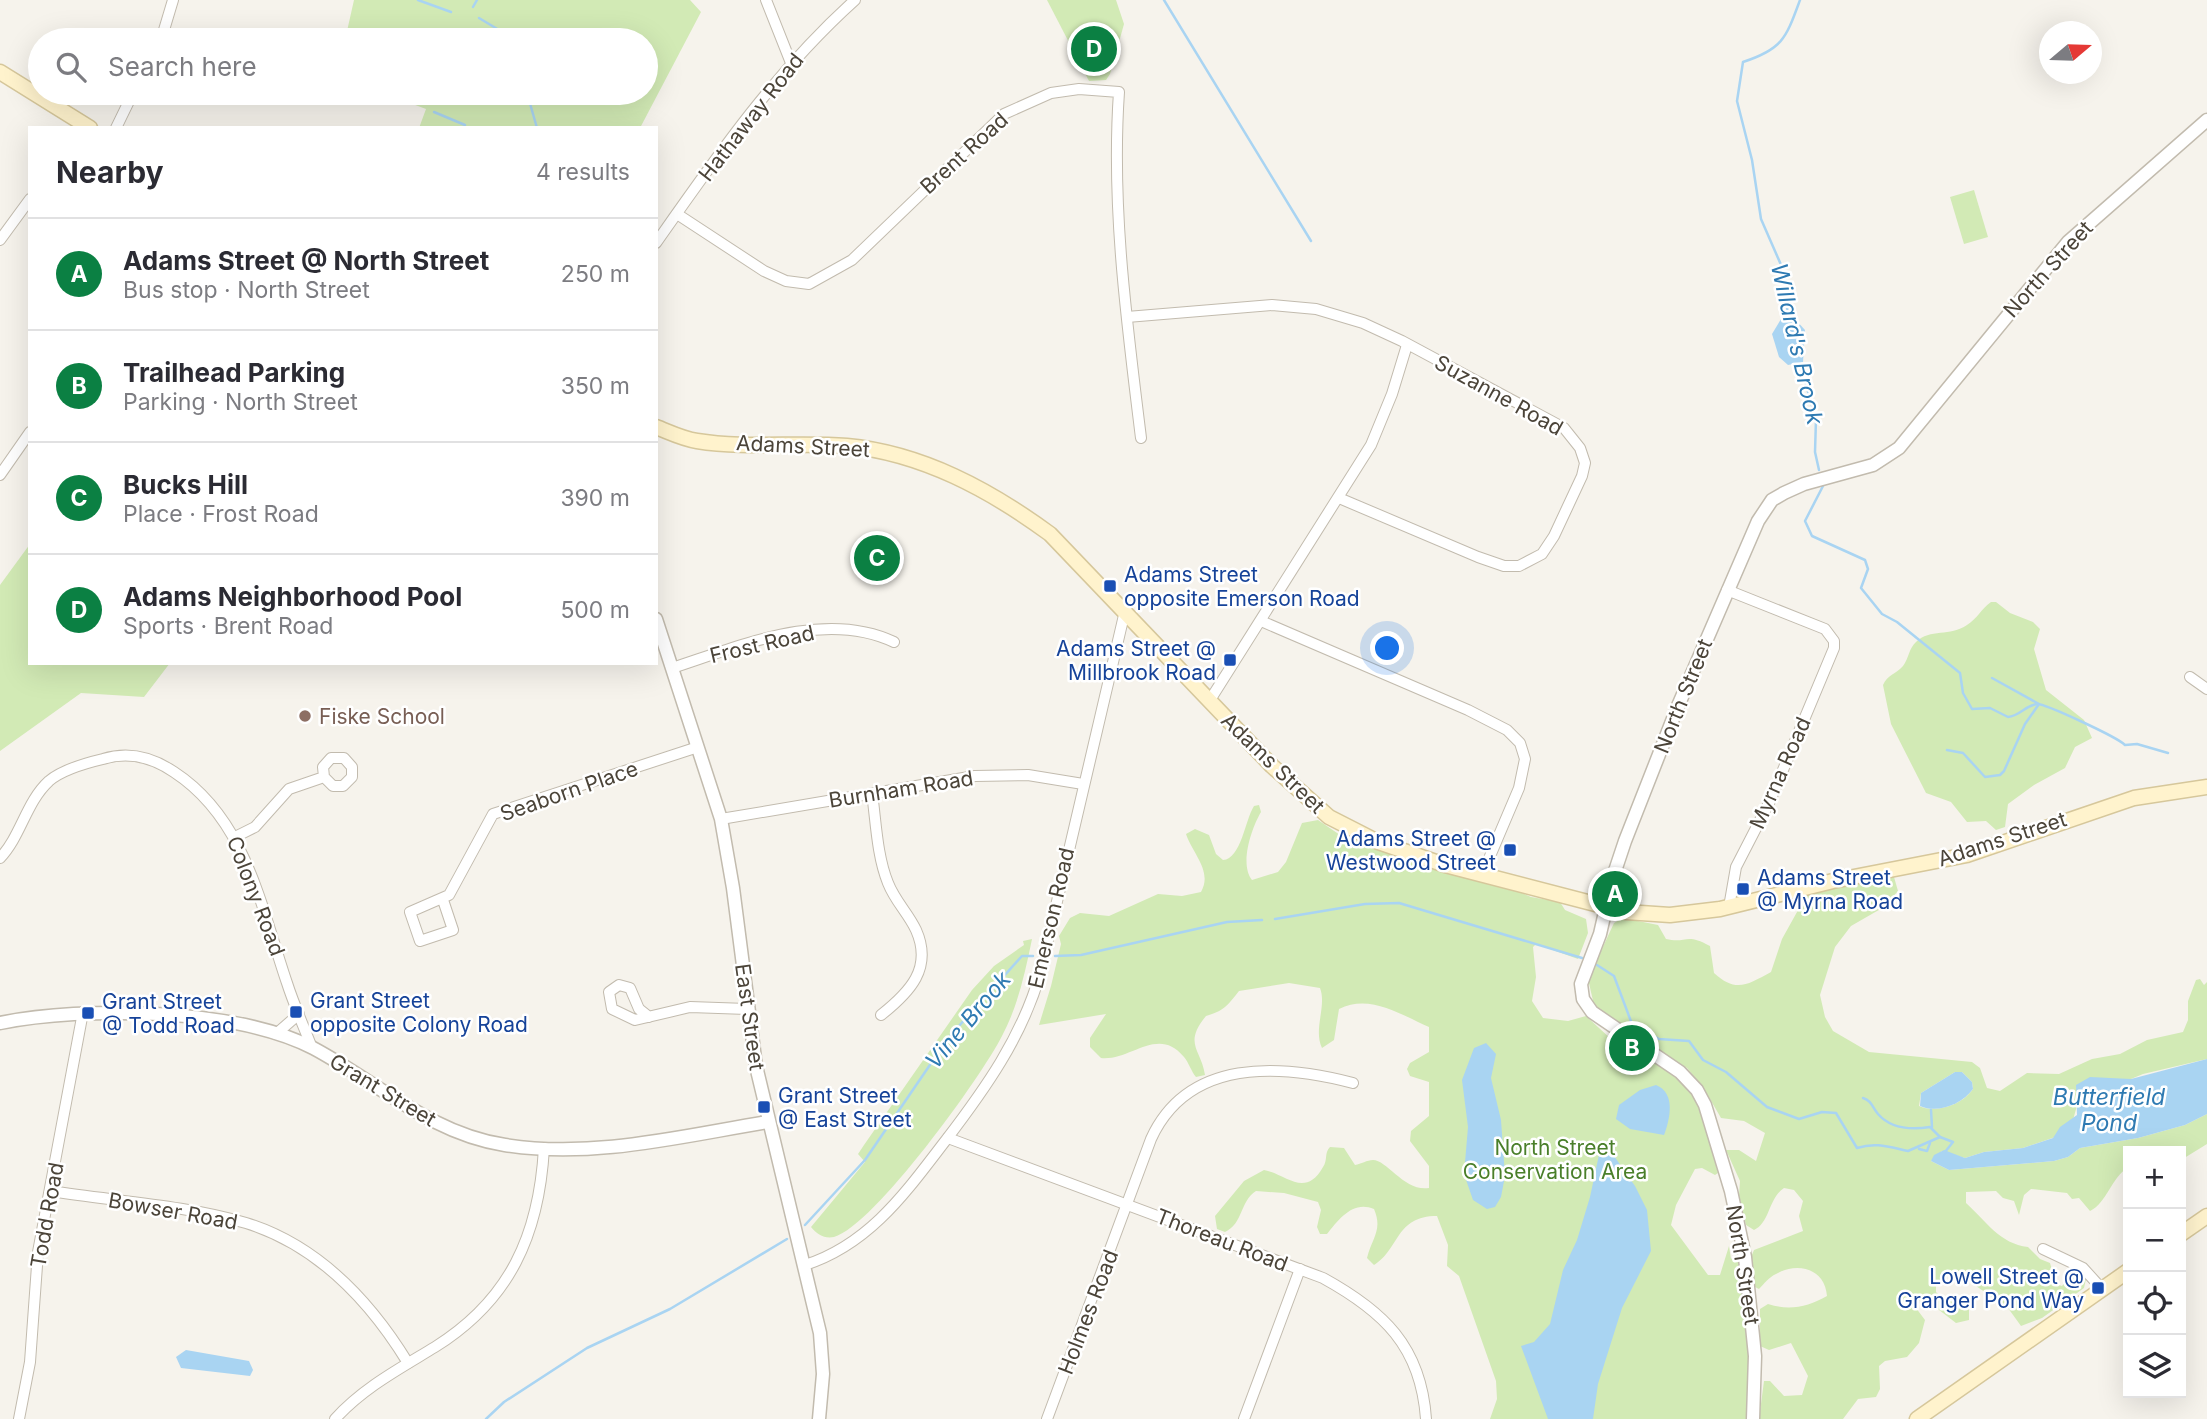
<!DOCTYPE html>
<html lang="en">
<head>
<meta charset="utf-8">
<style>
  :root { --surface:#fff; --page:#f2f2f3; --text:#2b2b33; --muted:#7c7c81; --line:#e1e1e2; --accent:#0b8043 }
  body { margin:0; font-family:Inter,sans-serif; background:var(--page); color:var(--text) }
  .controls { position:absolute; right:21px; bottom:21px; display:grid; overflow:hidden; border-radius:0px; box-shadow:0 7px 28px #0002 }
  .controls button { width:63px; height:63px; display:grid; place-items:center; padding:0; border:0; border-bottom:2px solid var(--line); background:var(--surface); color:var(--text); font:35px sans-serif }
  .compass { position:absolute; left:2039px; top:21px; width:63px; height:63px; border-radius:50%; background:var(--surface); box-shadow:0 7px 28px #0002; rotate:71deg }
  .you { position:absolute; left:1388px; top:649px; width:24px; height:24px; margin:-18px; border:5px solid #fff; border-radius:50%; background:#1a73e8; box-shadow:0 0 0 10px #1a73e833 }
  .badge { display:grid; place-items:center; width:46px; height:46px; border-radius:50%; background:var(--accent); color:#fff; font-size:23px; font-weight:700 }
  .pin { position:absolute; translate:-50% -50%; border:4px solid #fff; box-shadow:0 2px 7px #0006 }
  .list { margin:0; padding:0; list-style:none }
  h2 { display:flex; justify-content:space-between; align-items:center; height:91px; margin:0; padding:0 28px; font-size:30px }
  h2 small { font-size:23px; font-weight:400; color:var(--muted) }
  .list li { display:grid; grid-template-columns:46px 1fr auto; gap:21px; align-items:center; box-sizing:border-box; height:112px; padding:0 28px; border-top:2px solid var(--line) }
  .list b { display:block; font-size:26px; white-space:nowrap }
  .list p { margin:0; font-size:23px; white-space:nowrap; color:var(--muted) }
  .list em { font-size:23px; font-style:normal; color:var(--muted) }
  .icon { flex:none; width:38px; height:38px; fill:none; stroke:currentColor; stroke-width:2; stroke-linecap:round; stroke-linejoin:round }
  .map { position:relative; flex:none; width:2207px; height:1419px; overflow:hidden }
  .search { position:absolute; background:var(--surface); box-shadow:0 7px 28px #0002; left:28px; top:28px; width:630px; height:77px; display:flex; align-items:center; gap:18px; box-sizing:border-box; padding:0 24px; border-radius:38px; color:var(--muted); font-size:26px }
  .panel { position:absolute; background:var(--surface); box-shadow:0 7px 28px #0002; left:28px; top:126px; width:630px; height:539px; border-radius:0px }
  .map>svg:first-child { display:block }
  .green { fill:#d2eab5; fill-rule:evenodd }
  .water { fill:#a9d4f2 }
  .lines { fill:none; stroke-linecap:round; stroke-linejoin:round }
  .stream { stroke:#a9d4f2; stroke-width:2.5 }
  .minor-casing { stroke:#c2bbae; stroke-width:12 }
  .tertiary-casing { stroke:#c2bbae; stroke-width:15 }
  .secondary-casing { stroke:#d6c79b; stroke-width:17 }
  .minor { stroke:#fff; stroke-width:10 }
  .tertiary { stroke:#fff; stroke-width:12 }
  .secondary { stroke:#fff3cd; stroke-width:14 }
  .transit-dot { fill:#1a4fb4; stroke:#fff; stroke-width:2.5 }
  .education-dot { fill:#8d6e63; stroke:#fff; stroke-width:2.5 }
  .labels { text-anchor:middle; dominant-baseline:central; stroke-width:5; stroke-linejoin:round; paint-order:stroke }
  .street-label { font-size:21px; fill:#4b4439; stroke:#fff }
  .transit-label { font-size:21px; fill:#164399; stroke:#fff; text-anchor:start }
  .education-label { font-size:21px; fill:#785e54; stroke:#fff; text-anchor:start }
  .park-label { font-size:21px; fill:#4a7f2a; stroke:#fff }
  .water-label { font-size:23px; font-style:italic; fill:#2e7ab2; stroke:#fff }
</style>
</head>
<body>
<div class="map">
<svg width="2207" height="1419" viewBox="0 0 2207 1419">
  <rect width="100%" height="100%" fill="#f6f3ec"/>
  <g class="green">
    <path d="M354 0H690L701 12 640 128H419L426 109 383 93H646V40H345Z"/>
    <path d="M1047 0H1116L1124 24 1110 74 1106 80 1089 81Z"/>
    <path d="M1974 190 1988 237 1964 244 1950 197Z"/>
    <path d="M30 544V663H170L144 697 81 693 0 751V585Z"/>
    <path d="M1991 602H1996L2010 613 2033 622 2040 629 2034 649 2046 690 2084 720 2092 738 2075 747 2065 768 2034 785 2008 804 2005 827 1996 830 1986 821 1967 822 1951 802 1926 793 1891 724 1883 685C1887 675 1896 674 1903 666 1909 658 1909 648 1916 642 1930 628 1950 637 1967 625 1977 619 1981 609 1991 602Z"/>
    <path d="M1259 805 1261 812C1252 827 1239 864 1252 880L1278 872 1286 862 1302 823 1318 820 1340 835 1394 855 1499 883 1531 897 1560 902 1565 910 1586 919 1588 933 1578 959 1536 944 1533 947 1536 977 1532 1001 1543 1018 1568 1021 1586 1016 1611 1039 1655 1062 1689 1088 1701 1110 1718 1173 1715 1175 1702 1168 1695 1169 1676 1205 1671 1225 1708 1275H1720L1729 1246 1731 1259 1737 1254 1739 1257 1749 1364 1746 1419H1490L1497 1399 1496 1381 1459 1276 1447 1266 1448 1245 1437 1216C1395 1216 1400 1249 1374 1265L1367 1258C1372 1238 1383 1230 1374 1209 1353 1200 1339 1219 1327 1234H1320L1317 1227 1321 1210 1318 1202 1284 1193 1256 1191C1240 1201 1243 1224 1225 1232L1217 1229 1215 1216 1244 1181 1264 1170C1286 1174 1305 1199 1323 1167 1328 1160 1324 1153 1330 1147L1344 1148 1355 1165C1361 1164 1367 1160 1373 1160 1387 1160 1405 1192 1429 1188V1166L1410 1141 1411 1131 1429 1116V1082L1410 1076 1407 1069 1410 1063 1429 1052V1027C1401 1015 1370 993 1339 1009L1334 1040 1322 1048C1313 1029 1327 1006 1320 988L1289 983 1239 991C1227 1006 1224 1011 1206 1016 1183 1044 1201 1049 1205 1075L1196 1077C1191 1071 1189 1063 1184 1057 1158 1025 1131 1061 1101 1058L1090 1047V1038L1106 1014 1039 1025 1051 986 1061 944 1059 936 1070 918 1080 913 1109 916 1158 894 1182 896 1201 892C1213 871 1192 853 1186 834L1195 829 1209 835 1216 854 1223 860C1241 859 1245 820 1254 806Z"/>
    <path d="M1889 876 1894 877 1898 891 1884 907 1851 926 1835 947 1820 995 1825 1017 1833 1031 1869 1052 1972 1062 1980 1068 1987 1088 2000 1091 2027 1073 2059 1074 2092 1059 2120 1054 2147 1040 2183 1032 2188 1020V1001L2196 980 2200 979 2204 985 2207 982V1059L2143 1074 2131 1079 2124 1087 2110 1084 2092 1089 2088 1097 2078 1102 2073 1120C2088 1114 2086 1092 2113 1088L2115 1091 2107 1092 2106 1096 2118 1100 2134 1118 2093 1126 2085 1122 2064 1134 2023 1148 1984 1152 1965 1158 1942 1151 1931 1161 1949 1170 2054 1161 2068 1157 2080 1148 2138 1138 2185 1125 2207 1114V1144L2181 1160V1151H2128V1168C2112 1176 2107 1203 2090 1211L2079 1198 2072 1199 2067 1193 2031 1189 2024 1195 2019 1215 2014 1201 2003 1198 1996 1191 1966 1192V1203C1986 1221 2000 1244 2028 1247L2040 1259 2050 1263 2056 1284 2062 1286 2071 1274 2080 1273 2086 1279 2084 1288 2042 1318 2021 1326 2008 1308 1960 1275 1948 1274 1936 1286V1292C1946 1304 1958 1300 1969 1309V1320L1956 1323 1930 1303 1918 1300 1916 1308 1925 1320 1919 1343 1907 1357 1885 1361 1879 1366 1880 1389 1876 1397 1858 1399 1843 1419H1759L1764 1381H1770L1784 1396 1802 1395 1808 1376 1791 1343 1769 1350 1760 1346V1309L1768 1304C1789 1311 1808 1307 1827 1296 1825 1269 1798 1261 1776 1274 1769 1277 1764 1284 1759 1289L1753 1286 1751 1257 1754 1250 1803 1231 1799 1216 1803 1201 1794 1190 1784 1188C1768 1199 1770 1223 1754 1230L1746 1225 1739 1196 1740 1181 1726 1150H1739L1756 1161 1765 1133 1744 1121 1721 1118 1703 1087 1687 1068 1614 1022 1594 1005 1588 979 1614 923 1623 918 1658 925 1666 939C1687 944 1685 932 1710 946L1714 973C1736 993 1747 985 1771 972L1782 939 1807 894ZM1955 1072H1962L1972 1082 1973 1089C1963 1104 1937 1114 1919 1106L1921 1093Z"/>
    <path d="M1032 939C1025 973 1018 1006 1002 1036 982 1076 874 1226 834 1237 824 1239 817 1234 811 1227L865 1162 858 1154 864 1145 972 990 994 966 1024 945 1023 941Z"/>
  </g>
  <g class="water">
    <path d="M1781 319H1795L1805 330 1803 362 1788 365 1779 357 1772 334Z"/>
    <path d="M1486 1043 1496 1054 1491 1078 1501 1120 1505 1176 1501 1197 1495 1207 1487 1209 1473 1200 1464 1174 1468 1127 1462 1080 1474 1048Z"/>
    <path d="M2207 1059V1114L2185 1125 2138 1138 2080 1148 2068 1157 2054 1161 1949 1170 1931 1161 1934 1155 1944 1150 1965 1158 1984 1152 2023 1148 2053 1138 2060 1127 2077 1115 2076 1085 2090 1077 2131 1079Z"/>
    <path d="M1955 1072H1962L1972 1082 1973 1089C1962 1104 1938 1114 1920 1106L1921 1093Z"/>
    <path d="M1656 1085C1676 1093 1670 1119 1664 1135L1630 1129 1616 1119 1619 1105 1640 1090Z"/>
    <path d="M1600 1150H1608L1612 1153 1635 1186 1647 1210 1651 1251 1622 1308 1598 1384 1593 1419H1548L1521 1346 1534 1342 1550 1324 1563 1270 1577 1240 1590 1197Z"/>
    <path d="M186 1350 249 1361 253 1370 250 1376 181 1368 176 1357Z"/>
  </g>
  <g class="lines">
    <g class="stream">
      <path d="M418 0 451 12"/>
      <path d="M1164 0 1311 241"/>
      <path d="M473 7 477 0"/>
      <path d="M479 18 499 30V40"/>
      <path d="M527 93 537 128"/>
      <path d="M434 112 465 125"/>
      <path d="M1788 321 1785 274 1761 219 1752 160 1737 101 1743 62C1783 49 1786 38 1800 0"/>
      <path d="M1799 361 1816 419 1815 452 1819 470"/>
      <path d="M1823 486 1805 521 1812 536 1865 560 1868 569 1861 588 1882 614 1897 622 1960 673 1963 693 1972 709 1990 708 2008 717C2020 716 2026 705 2037 704 2046 704 2117 737 2125 745L2137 744 2168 753"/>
      <path d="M1947 750 1963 753 1985 777 2000 775 2004 771 2025 724 2039 704 1992 678"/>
      <path d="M1275 919 1365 904 1399 903 1582 958"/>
      <path d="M1055 956 1081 955 1227 922 1262 920"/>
      <path d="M1597 965 1614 976 1632 1024 1659 1039 1689 1041 1703 1060 1726 1072 1767 1107 1799 1119 1822 1112 1836 1113 1857 1148C1876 1142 1889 1147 1908 1151L1940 1137 1953 1142 1945 1152"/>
      <path d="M1863 1098C1872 1101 1872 1107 1878 1114 1891 1129 1911 1130 1930 1127L1940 1137"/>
      <path d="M1931 1110 1932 1127"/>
      <path d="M1919 1149 1927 1151 1930 1143"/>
      <path d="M805 1225 865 1160 949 1037 1022 956H1033"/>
      <path d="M486 1419 504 1402 587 1348 670 1309 787 1239"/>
    </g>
    <defs>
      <g id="minor">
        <path d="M766 0 791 63"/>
        <path d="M161 40 173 0"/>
        <path d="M116 128 133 93"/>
        <path d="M677 214 764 271 786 281 809 284 852 260 1004 114 1051 93 1079 89 1119 92C1111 207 1127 324 1141 438"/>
        <path d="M0 240 30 199"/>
        <path d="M656 243C717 156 776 71 855 0"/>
        <path d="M1127 317 1272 305 1316 309 1363 323 1402 341 1564 428 1580 448 1585 463 1582 476 1554 536 1542 554 1519 566H1504L1478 557 1339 498"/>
        <path d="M0 475 30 432"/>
        <path d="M1727 590 1825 629 1834 641V648L1770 801 1736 867 1729 907"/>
        <path d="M1261 621 1468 710 1507 730 1520 743 1525 759 1519 788 1482 875"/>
        <path d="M672 668C740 646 825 609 894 642"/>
        <path d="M2190 677 2207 689"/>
        <path d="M1210 700 1371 445 1392 394 1407 345"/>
        <path d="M872 793C876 822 877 856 888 883 895 901 908 913 916 930 933 968 910 992 881 1015"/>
        <path d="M721 819 975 776 1028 775 1083 784"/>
        <path d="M235 837 255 827 289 789 324 777 333 786H343L352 777V767L344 758H331L323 767 324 777"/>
        <path d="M0 858C21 836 26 802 49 781 62 770 86 763 103 759 129 751 152 757 174 772 246 819 261 907 287 983 294 1005 304 1027 312 1048"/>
        <path d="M443 900 453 930 420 941 410 912 449 895 493 814 698 747"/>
        <path d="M649 1017 639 1009 630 988 619 985 609 992 612 1009 635 1020 690 1007 747 1009"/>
        <path d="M276 1034 299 1014"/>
        <path d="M948 1138 1323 1278C1383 1311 1421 1346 1426 1419"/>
        <path d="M51 1191C113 1201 185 1205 246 1223 317 1245 370 1301 408 1363"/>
        <path d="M2043 1249 2083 1268 2102 1289"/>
        <path d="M805 1265C870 1244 906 1192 946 1140 985 1089 1022 1037 1040 974L1125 611"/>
        <path d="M19 1419 30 1362 38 1252 83 1012"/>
        <path d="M335 1419C363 1388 399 1369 435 1347 510 1300 539 1235 544 1148"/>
        <path d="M1047 1419 1151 1139C1188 1058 1280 1064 1353 1083"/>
        <path d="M1244 1419 1300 1269"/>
      </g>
      <g id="tertiary">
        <path d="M656 619 721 819 733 888 756 1066 820 1333 823 1374 819 1419"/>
        <path d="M0 1023C85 1006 235 1008 313 1048 377 1082 431 1134 505 1145 593 1159 682 1136 768 1122"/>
        <path d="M1753 1419 1755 1356 1745 1257 1731 1191 1705 1105 1697 1090 1680 1072 1592 1012 1583 999 1581 984 1600 934 1613 877 1625 841 1678 706 1758 521 1772 500 1784 493 1804 484 1873 465 1899 448 2068 242 2207 120"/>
      </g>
      <g id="secondary">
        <path d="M0 72 90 128"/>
        <path d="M656 427C669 432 683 439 697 441 746 449 797 442 847 446 922 453 990 490 1050 534L1272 766 1329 817 1378 842 1445 865 1626 912 1670 915 1720 909 1833 881 1967 855 2134 798 2207 787"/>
        <path d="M2181 1234 2207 1216"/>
        <path d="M1917 1419 2128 1271"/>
      </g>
    </defs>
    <use href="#minor" class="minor-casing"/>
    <use href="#tertiary" class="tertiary-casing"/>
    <use href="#secondary" class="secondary-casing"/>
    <use href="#minor" class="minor"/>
    <use href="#tertiary" class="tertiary"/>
    <use href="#secondary" class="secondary"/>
  </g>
  <g class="transit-dot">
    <rect x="1103" y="579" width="14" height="14" rx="3.5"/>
    <rect x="1223" y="653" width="14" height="14" rx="3.5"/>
    <rect x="1503" y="843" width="14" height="14" rx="3.5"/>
    <rect x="1736" y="882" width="14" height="14" rx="3.5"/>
    <rect x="289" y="1005" width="14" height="14" rx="3.5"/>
    <rect x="81" y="1006" width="14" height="14" rx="3.5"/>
    <rect x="757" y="1100" width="14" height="14" rx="3.5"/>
    <rect x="2091" y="1281" width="14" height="14" rx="3.5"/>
  </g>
  <circle class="education-dot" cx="305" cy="716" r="7"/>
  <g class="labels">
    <g class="street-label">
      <text transform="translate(751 117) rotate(-52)">Hathaway Road</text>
      <text transform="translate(964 153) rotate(-42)">Brent Road</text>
      <text transform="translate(2048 269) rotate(-48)">North Street</text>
      <text transform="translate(1499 395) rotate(29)">Suzanne Road</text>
      <text transform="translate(803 446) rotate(3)">Adams Street</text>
      <text transform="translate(762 644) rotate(-13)">Frost Road</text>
      <text transform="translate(1683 696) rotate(-68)">North Street</text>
      <text transform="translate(1273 763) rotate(44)">Adams Street</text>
      <text transform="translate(1780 773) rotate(-66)">Myrna Road</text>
      <text transform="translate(901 789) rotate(-9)">Burnham Road</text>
      <text transform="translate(569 791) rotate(-19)">Seaborn Place</text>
      <text transform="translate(2002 839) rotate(-18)">Adams Street</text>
      <text transform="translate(256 896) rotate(69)">Colony Road</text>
      <text transform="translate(1051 918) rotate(-77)">Emerson Road</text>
      <text transform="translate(750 1017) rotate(82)">East Street</text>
      <text transform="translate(383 1090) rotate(31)">Grant Street</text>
      <text transform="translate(173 1211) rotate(10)">Bowser Road</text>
      <text transform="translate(47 1215) rotate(-80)">Todd Road</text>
      <text transform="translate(1222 1240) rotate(21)">Thoreau Road</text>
      <text transform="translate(1743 1265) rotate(81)">North Street</text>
      <text transform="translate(1088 1312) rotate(-69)">Holmes Road</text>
    </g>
    <g class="transit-label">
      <text x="1124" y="574">Adams Street<tspan x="1124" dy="24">opposite Emerson Road</tspan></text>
      <text x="1216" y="648" text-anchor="end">Adams Street @<tspan x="1216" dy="24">Millbrook Road</tspan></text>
      <text x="1496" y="838" text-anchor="end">Adams Street @<tspan x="1496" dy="24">Westwood Street</tspan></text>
      <text x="1757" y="877">Adams Street<tspan x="1757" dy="24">@ Myrna Road</tspan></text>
      <text x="310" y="1000">Grant Street<tspan x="310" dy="24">opposite Colony Road</tspan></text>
      <text x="102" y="1001">Grant Street<tspan x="102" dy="24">@ Todd Road</tspan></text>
      <text x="778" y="1095">Grant Street<tspan x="778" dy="24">@ East Street</tspan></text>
      <text x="2084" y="1276" text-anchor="end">Lowell Street @<tspan x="2084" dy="24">Granger Pond Way</tspan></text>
    </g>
    <g class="education-label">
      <text x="319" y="716">Fiske School</text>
    </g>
    <g class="park-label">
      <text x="1555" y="1147">North Street<tspan x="1555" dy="24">Conservation Area</tspan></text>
    </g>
    <g class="water-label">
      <text transform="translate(1797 344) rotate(77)">Willard's Brook</text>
      <text transform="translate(968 1020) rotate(-50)">Vine Brook</text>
      <text x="2109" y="1097">Butterfield<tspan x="2109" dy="26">Pond</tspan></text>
    </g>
  </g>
</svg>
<div class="controls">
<button>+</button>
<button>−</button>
<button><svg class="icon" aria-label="locate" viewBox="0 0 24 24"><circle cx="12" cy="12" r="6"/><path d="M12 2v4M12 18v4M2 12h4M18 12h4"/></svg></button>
<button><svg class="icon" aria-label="layers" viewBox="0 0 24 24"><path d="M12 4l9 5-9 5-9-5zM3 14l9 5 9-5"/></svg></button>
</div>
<svg class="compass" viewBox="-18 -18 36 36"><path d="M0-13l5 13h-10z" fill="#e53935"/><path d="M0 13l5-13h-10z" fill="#7c7c81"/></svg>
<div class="you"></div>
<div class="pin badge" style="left:1615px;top:894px">A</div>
<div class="pin badge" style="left:1632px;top:1048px">B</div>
<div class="pin badge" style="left:877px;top:558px">C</div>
<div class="pin badge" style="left:1094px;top:49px">D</div>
<div class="search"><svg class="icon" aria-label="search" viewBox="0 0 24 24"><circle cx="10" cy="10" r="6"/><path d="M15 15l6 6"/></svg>Search here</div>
<section class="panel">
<h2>Nearby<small>4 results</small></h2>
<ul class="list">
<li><span class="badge">A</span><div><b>Adams Street @ North Street</b><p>Bus stop · North Street</p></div><em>250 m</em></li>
<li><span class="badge">B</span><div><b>Trailhead Parking</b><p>Parking · North Street</p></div><em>350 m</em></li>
<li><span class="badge">C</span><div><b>Bucks Hill</b><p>Place · Frost Road</p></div><em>390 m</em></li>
<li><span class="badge">D</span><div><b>Adams Neighborhood Pool</b><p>Sports · Brent Road</p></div><em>500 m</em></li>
</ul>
</section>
</div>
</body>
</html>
